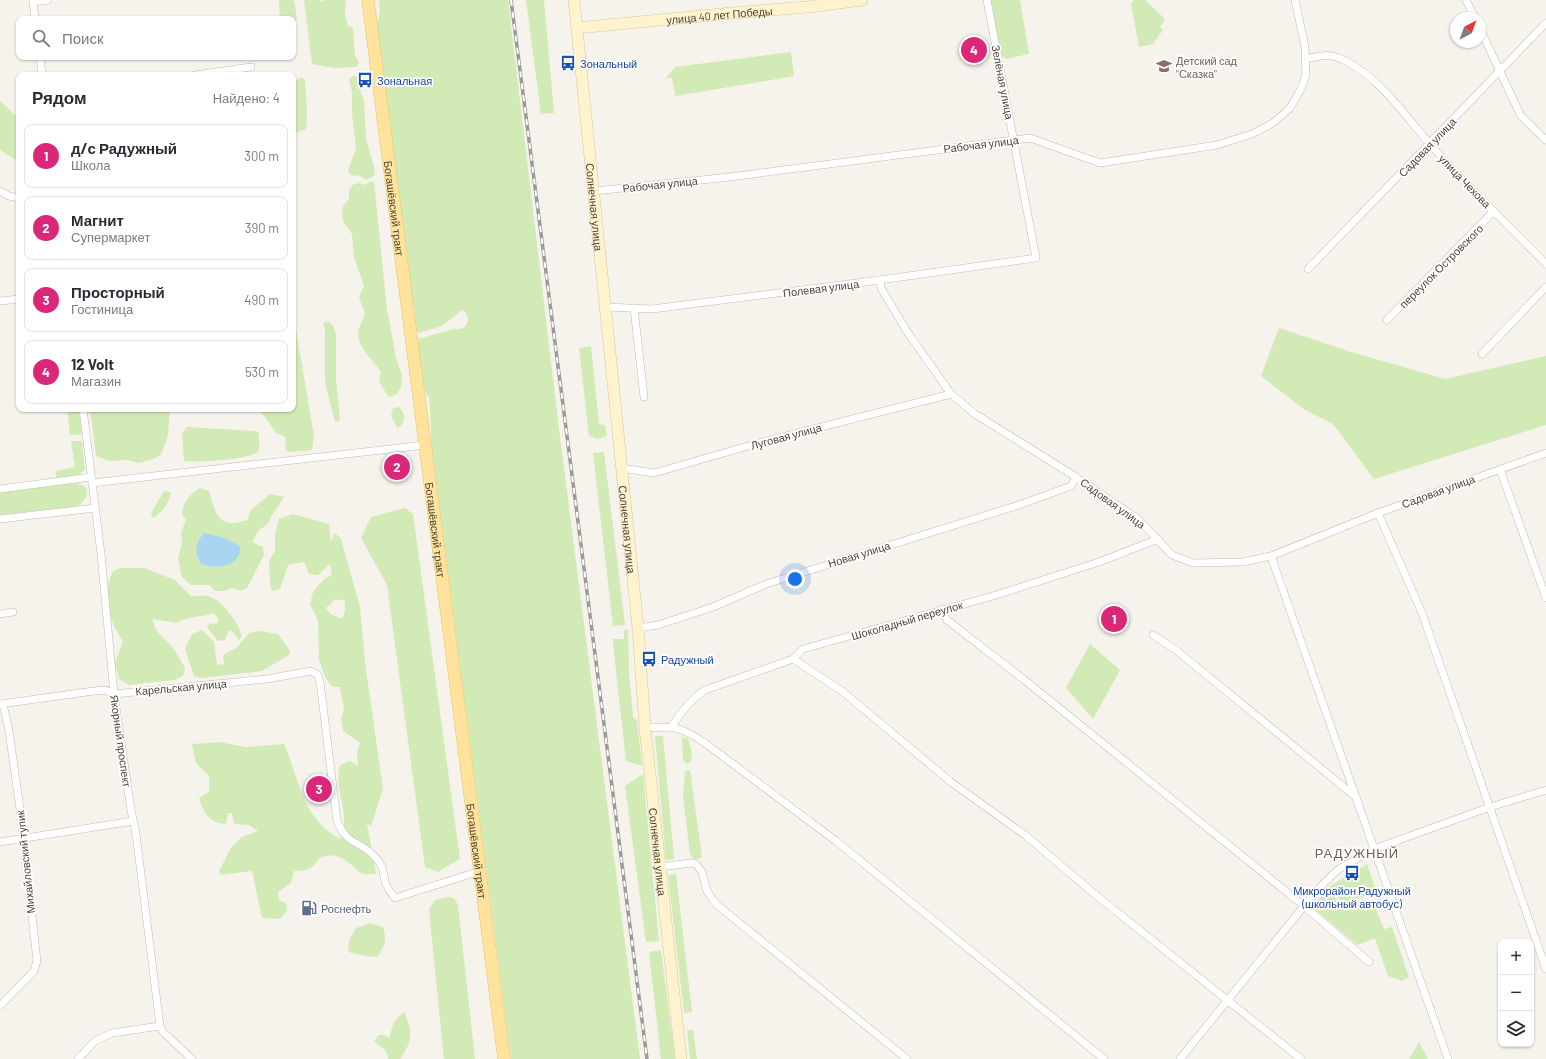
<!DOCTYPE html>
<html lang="ru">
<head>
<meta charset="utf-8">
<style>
  :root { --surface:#fff; --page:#f2f2f3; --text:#2b2b33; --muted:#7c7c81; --line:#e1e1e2; --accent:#db2777 }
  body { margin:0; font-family:Barlow,sans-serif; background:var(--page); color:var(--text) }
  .controls { position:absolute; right:12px; bottom:12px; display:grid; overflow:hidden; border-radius:8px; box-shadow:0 1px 3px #0004 }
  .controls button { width:36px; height:36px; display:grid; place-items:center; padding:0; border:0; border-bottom:1px solid var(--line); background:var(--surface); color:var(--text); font:20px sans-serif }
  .compass { position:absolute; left:1450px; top:12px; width:36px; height:36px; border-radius:50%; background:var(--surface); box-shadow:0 1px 3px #0004; rotate:41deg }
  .you { position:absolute; left:795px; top:579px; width:14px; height:14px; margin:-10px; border:3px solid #fff; border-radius:50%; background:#1a73e8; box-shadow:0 0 0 6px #1a73e833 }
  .badge { display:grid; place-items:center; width:26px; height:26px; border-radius:50%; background:var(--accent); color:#fff; font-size:13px; font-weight:700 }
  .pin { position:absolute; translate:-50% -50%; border:2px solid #fff; box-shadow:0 1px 4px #0006 }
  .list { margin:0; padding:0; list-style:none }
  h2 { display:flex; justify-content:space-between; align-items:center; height:52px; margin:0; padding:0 16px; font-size:17px }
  h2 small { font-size:13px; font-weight:400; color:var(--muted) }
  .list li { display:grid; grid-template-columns:26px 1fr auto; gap:12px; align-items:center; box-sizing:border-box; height:64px; margin:0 8px 8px; padding:0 8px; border:1px solid var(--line); border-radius:8px }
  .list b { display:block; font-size:15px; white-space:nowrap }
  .list p { margin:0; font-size:13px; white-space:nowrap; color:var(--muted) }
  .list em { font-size:13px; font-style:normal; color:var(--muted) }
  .icon { flex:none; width:22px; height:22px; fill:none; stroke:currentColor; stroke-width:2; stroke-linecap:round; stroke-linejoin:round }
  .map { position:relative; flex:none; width:1546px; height:1059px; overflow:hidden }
  .search { position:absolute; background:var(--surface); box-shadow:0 1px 3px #0004; left:16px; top:16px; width:280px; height:44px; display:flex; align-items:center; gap:10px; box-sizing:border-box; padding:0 14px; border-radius:8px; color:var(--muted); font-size:15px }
  .panel { position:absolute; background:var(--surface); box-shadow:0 1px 3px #0004; left:16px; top:72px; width:280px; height:340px; border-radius:8px }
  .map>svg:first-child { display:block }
  .green { fill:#d2eab5; fill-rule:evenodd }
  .water { fill:#a9d4f2 }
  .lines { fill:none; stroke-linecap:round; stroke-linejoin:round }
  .street-casing { stroke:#c2bbae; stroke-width:8 }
  .secondary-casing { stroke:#d6c79b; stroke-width:12 }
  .primary-casing { stroke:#e6c16a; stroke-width:13 }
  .street { stroke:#fff; stroke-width:7 }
  .secondary { stroke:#fff3cd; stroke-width:11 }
  .primary { stroke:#ffe39c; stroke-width:12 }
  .rail-casing { stroke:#9a9a9a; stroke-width:3.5 }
  .rail { stroke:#fff; stroke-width:2; stroke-dasharray:6; stroke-linecap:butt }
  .labels { text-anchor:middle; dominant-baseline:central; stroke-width:3.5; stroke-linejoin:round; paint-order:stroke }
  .street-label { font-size:11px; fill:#4b4439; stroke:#fff }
  .education-label { font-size:11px; fill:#785e54; stroke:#fff; text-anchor:start }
  .transit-label { font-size:11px; fill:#164399; stroke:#fff; text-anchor:start }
  .service-label { font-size:11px; fill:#4e5e75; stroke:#fff; text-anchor:start }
  .quarter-label { font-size:13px; letter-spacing:1px; fill:#6e6250; stroke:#fff }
</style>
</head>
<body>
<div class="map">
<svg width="1546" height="1059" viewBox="0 0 1546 1059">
  <rect width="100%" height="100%" fill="#f6f3ec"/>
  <g class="green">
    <path d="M279 0H294L297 19 293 25V19H280Z"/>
    <path d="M304 0H320L322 2 324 0H346L345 14 348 26 353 28 355 56 358 60 359 64 356 67 333 68 312 64Z"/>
    <path d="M379 0H508L560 437 640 1059H511L432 448 429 396H427L421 374 418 339 454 329H461L466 326 468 320 466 313 462 310 442 326 419 333 417 331 377 23 380 12Z"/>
    <path d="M526 0H544L554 113 541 114Z"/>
    <path d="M990 0H1020L1029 54 1006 59 1001 55Z"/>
    <path d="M1134 0H1145L1165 19 1160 27 1163 30 1153 44 1139 47 1131 4Z"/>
    <path d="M791 52 794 76 675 96 672 78H666L675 67Z"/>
    <path d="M353 76 359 77 361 94 364 99 366 139 375 170 374 176 366 180 360 176 350 175 348 170 356 148 352 114V92L349 80Z"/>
    <path d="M301 77 305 80C306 95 308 114 306 129L295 133C294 128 295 125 296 120 297 105 286 87 301 77Z"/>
    <path d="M0 101 19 119V162L0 150Z"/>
    <path d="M369 182H374L387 309 396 358 402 376 401 387 397 394 389 397 379 382 380 374 382 375C375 358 352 347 360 325 362 321 364 318 365 314L359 297 364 286 354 257 352 234 344 223 342 215 343 206 349 199V191L352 185 359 183 365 185Z"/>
    <path d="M328 321 333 325 336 334V380L340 420 335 422 325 382V330L323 323Z"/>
    <path d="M1279 328 1348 351 1445 379 1546 356V425L1374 479 1333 424 1305 410 1261 376Z"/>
    <path d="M293 330H296L314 436 312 450 290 452 286 450 285 437 276 433 266 418 258 409H293Z"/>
    <path d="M591 346 599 424 605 425 607 436 597 439 589 436 579 348Z"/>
    <path d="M399 407C406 414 406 422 398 428L391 416 393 408Z"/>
    <path d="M67 409H79L82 434 70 435Z"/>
    <path d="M90 409H170L168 435 161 455 156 458 139 463 127 460 109 461 96 456Z"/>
    <path d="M187 427 254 431 259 433V451C250 460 197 463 184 461L182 434Z"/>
    <path d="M71 441H82L85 470 76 476 57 479 55 471 75 467Z"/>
    <path d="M604 452 625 625 613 626 593 453Z"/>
    <path d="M77 483 86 487 87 495 81 504 78 506 0 515V491Z"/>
    <path d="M200 488 209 491C217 517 218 529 248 520L250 511 270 494 284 497 272 515 268 524 259 530 252 542 263 547 264 555 247 588 241 591 232 588 224 591H215L210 585H191L182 577 178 558 182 544 181 532 186 520 182 515C183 502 189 495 200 488Z"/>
    <path d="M164 491 171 492C168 504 164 511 153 518L151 513Z"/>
    <path d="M405 508 413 514 460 859 438 872 425 867 387 585 361 538 371 517Z"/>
    <path d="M293 514 329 524 331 541 335 533 341 539 360 607 365 662 383 789 371 826 367 823 376 874H362C351 865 337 849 320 858 318 859 316 863 314 865 309 870 301 871 294 871L291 883 278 892 279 900 286 903 287 911 280 919 262 918 252 871 221 875 219 871 231 848 242 837 258 831 249 825 234 824 232 813H228L226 824C208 822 204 814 199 798L209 792V776L196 763 192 744 219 742 246 747 284 744C299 779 303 821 341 839 351 812 333 790 340 765L350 761 358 766 357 752 360 743 343 731 341 718 344 710 340 687H333L326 679 319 660 318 621 310 604 313 592 324 579 332 575 330 564 318 575 309 574 304 562 288 565 280 589 272 591 270 583 269 561 275 551V533L279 519ZM335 599 345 601V611L342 619 330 614 326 608Z"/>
    <path d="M121 568H144L175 580 191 596C195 596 202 595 207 596 222 599 238 622 242 636L239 640 231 630 228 632 225 640 218 641 207 627 210 623 216 624 219 620 214 613C201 618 189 615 177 623L152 619 156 630 174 649 185 668 183 676 174 680 129 685 119 679 115 662 123 642C109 619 101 596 113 571Z"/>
    <path d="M202 630 214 642 217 665 224 664 223 655 236 648 249 633 260 631 278 634 290 651 289 655 262 671 201 678 194 676 185 649 192 634Z"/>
    <path d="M624 630H628L629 673 633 717 637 721 642 766 626 761 613 644V639H624Z"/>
    <path d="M1090 644 1120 670 1093 719 1066 688Z"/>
    <path d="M655 736H663L674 859 666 860Z"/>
    <path d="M682 738H688L692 753 691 761 687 764 683 760Z"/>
    <path d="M690 770 702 857 695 860 690 854 683 796 685 771Z"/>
    <path d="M643 774 659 941 646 942 625 786Z"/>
    <path d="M1367 864 1376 890 1344 906 1330 886Z"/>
    <path d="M676 874 692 1012 684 1013 668 875Z"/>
    <path d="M1328 890 1344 908 1373 902 1384 929 1392 927 1409 977 1402 981 1388 976 1375 938 1357 945 1311 906Z"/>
    <path d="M449 897 454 898 458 905 475 1059H444L429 909 435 900Z"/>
    <path d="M370 923 383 927C387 940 385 946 377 957L365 956 348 952 349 940 356 928Z"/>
    <path d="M661 950 675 1059H661L649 952Z"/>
    <path d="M404 1012C413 1033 413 1040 400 1059H388V1056L385 1050 374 1041 379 1035H384L389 1038 394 1022Z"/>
    <path d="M687 1030H693L697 1059H690Z"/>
    <path d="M1419 1042 1428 1059H1409Z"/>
  </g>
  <path class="water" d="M204 533 225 538 240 546C241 568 216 569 201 564 194 552 195 544 204 533Z"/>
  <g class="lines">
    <defs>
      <g id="street">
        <path d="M33 0 35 19"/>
        <path d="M1466 0 1475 18"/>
        <path d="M33 2 48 0"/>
        <path d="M1480 29 1521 116 1546 140"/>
        <path d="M40 57 42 75"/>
        <path d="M1306 59C1323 55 1330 53 1346 61 1382 80 1404 115 1430 144 1466 186 1507 224 1546 264"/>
        <path d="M195 75 251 67"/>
        <path d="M0 191 9 196 19 198"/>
        <path d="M594 191 730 177 1030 138 1100 163 1217 145 1252 134 1273 123 1290 108 1301 89 1306 75 1305 47 1295 0"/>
        <path d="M1308 269 1546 23"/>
        <path d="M880 280 881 288 906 330 951 394 975 414 1076 477 1138 519 1172 555 1193 563 1243 562 1271 556 1378 513 1546 453"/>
        <path d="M0 301 19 299"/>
        <path d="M606 307 652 309 880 280 1036 258 987 0"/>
        <path d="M634 308 644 397"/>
        <path d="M1387 320 1494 211"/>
        <path d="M1482 354 1546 287"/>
        <path d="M83 409 101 554 114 694 131 810 136 834 160 1026 163 1032 192 1059"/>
        <path d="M621 468 654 473 755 444 951 394"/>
        <path d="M1500 469 1546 598"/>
        <path d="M92 483 425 445"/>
        <path d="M0 489 91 477"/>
        <path d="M1378 513 1422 613 1546 969"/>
        <path d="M0 519 95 508"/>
        <path d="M1271 556 1448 1059"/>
        <path d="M942 609 947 620 1027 682 1304 906 1369 962"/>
        <path d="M0 614 13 612"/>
        <path d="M638 628 658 625 713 607 766 584 1019 505 1071 486 1076 477"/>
        <path d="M1153 635 1176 650 1356 797"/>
        <path d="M793 659 842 691 951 782 1025 835 1097 896 1301 1059"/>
        <path d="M0 704 94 691 105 690 114 694 267 679 311 671 318 675 320 682 337 820C346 846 360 840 375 857 384 867 383 871 385 882 387 888 391 893 395 898L480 871"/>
        <path d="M672 726C681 712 691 699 705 690L793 659 803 649 993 596 1099 562 1158 539"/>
        <path d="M645 728C674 726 680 726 705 743L836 841 1104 1059"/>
        <path d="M0 842 133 821"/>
        <path d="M660 867 691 863 696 864 702 872 707 891 716 904 907 1059"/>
        <path d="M0 1006 34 971 37 961 21 816 9 731 3 704"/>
        <path d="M78 1059 95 1041 112 1033 160 1026"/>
        <path d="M1180 1059 1304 906 1325 882 1339 869 1374 849 1490 807 1546 790"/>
      </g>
      <g id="secondary">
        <path id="s1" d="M574 0 638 628 645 728 681 1059"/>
        <path id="s2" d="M577 28 732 13 808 7 862 0"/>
      </g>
      <g id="primary">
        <path id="s3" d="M368 0 504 1059"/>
      </g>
    </defs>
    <use href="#street" class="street-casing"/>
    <use href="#secondary" class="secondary-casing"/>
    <use href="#primary" class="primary-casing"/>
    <use href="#street" class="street"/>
    <use href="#secondary" class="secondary"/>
    <use href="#primary" class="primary"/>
    <defs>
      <path id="rail" d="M511 0 647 1059"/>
    </defs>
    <use href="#rail" class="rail-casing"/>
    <use href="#rail" class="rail"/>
  </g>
  <defs>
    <symbol id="bus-bare" viewBox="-9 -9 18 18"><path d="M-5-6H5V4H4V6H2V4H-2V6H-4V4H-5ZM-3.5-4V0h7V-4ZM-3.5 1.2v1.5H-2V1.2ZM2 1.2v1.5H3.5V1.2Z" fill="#1a4fb4" stroke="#fff" stroke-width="2.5" paint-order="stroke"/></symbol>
    <symbol id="school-bare" viewBox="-9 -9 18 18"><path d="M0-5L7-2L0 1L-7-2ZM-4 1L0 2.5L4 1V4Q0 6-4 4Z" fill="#8d6e63" stroke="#fff" stroke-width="2.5" paint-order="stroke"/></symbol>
    <symbol id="fuel-bare" viewBox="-9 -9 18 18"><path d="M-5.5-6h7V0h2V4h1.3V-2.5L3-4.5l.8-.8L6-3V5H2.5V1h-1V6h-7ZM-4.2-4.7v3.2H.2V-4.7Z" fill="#5c6f8a" stroke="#fff" stroke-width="2.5" paint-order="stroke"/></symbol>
  </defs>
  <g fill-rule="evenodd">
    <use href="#bus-bare" x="557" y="52" width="22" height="22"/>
    <use href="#school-bare" x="1153" y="55" width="22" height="22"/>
    <use href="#bus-bare" x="354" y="69" width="22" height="22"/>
    <use href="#bus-bare" x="638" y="648" width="22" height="22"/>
    <use href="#bus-bare" x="1341" y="862" width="22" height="22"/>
    <use href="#fuel-bare" x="298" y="897" width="22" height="22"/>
  </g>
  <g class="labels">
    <g class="street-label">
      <text stroke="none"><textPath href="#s2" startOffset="143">улица 40 лет Победы</textPath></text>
      <text transform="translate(1003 82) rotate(79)">Зелёная улица</text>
      <text transform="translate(981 144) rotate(-7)">Рабочая улица</text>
      <text transform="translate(1427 147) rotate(-46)">Садовая улица</text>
      <text transform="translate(1465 181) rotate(46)">улица Чехова</text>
      <text transform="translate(660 184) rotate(-6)">Рабочая улица</text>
      <text stroke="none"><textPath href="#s1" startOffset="208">Солнечная улица</textPath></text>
      <text stroke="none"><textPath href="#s3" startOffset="210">Богашёвский тракт</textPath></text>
      <text transform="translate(1441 266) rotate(-45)">переулок Островского</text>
      <text transform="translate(821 288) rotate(-7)">Полевая улица</text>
      <text transform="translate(786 436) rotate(-15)">Луговая улица</text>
      <text transform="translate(1438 491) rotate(-20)">Садовая улица</text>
      <text transform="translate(1113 503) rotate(36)">Садовая улица</text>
      <text stroke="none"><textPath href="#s3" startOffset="534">Богашёвский тракт</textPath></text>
      <text stroke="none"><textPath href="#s1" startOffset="532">Солнечная улица</textPath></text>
      <text transform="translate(859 554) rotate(-17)">Новая улица</text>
      <text transform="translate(907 620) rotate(-16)">Шоколадный переулок</text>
      <text transform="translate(181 687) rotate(-5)">Карельская улица</text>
      <text transform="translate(121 741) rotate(82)">Якорный проспект</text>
      <text stroke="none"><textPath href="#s3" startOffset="858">Богашёвский тракт</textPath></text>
      <text stroke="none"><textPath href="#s1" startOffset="856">Солнечная улица</textPath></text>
      <text transform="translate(25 862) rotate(-96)">Михайловский тупик</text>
    </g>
    <g class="education-label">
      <text x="1176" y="60">Детский сад<tspan x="1176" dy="13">"Сказка"</tspan></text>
    </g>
    <g class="transit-label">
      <text x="580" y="63">Зональный</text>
      <text x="377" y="80">Зональная</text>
      <text x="661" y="659">Радужный</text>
      <text x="1352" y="890" text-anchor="middle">Микрорайон Радужный<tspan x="1352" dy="13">(школьный автобус)</tspan></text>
    </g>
    <g class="service-label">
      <text x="321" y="908">Роснефть</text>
    </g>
    <g class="quarter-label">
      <text x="1357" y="853">РАДУЖНЫЙ</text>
    </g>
  </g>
</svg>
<div class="controls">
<button>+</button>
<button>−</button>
<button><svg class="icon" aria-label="layers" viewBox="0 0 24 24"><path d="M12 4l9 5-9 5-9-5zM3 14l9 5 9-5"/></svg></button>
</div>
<svg class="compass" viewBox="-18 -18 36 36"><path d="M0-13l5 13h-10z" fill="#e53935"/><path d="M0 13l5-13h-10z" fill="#7c7c81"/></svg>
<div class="you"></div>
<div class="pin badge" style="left:1114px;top:619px">1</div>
<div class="pin badge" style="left:397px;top:467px">2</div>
<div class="pin badge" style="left:319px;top:789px">3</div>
<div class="pin badge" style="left:974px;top:50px">4</div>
<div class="search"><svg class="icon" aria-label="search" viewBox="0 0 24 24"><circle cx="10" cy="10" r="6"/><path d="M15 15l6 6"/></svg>Поиск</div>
<section class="panel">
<h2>Рядом<small>Найдено: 4</small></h2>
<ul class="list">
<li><span class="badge">1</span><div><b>д/с Радужный</b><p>Школа</p></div><em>300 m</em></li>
<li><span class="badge">2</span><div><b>Магнит</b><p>Супермаркет</p></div><em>390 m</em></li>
<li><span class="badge">3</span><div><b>Просторный</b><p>Гостиница</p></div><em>490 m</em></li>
<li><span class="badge">4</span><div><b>12 Volt</b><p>Магазин</p></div><em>530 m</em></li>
</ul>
</section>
</div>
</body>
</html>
